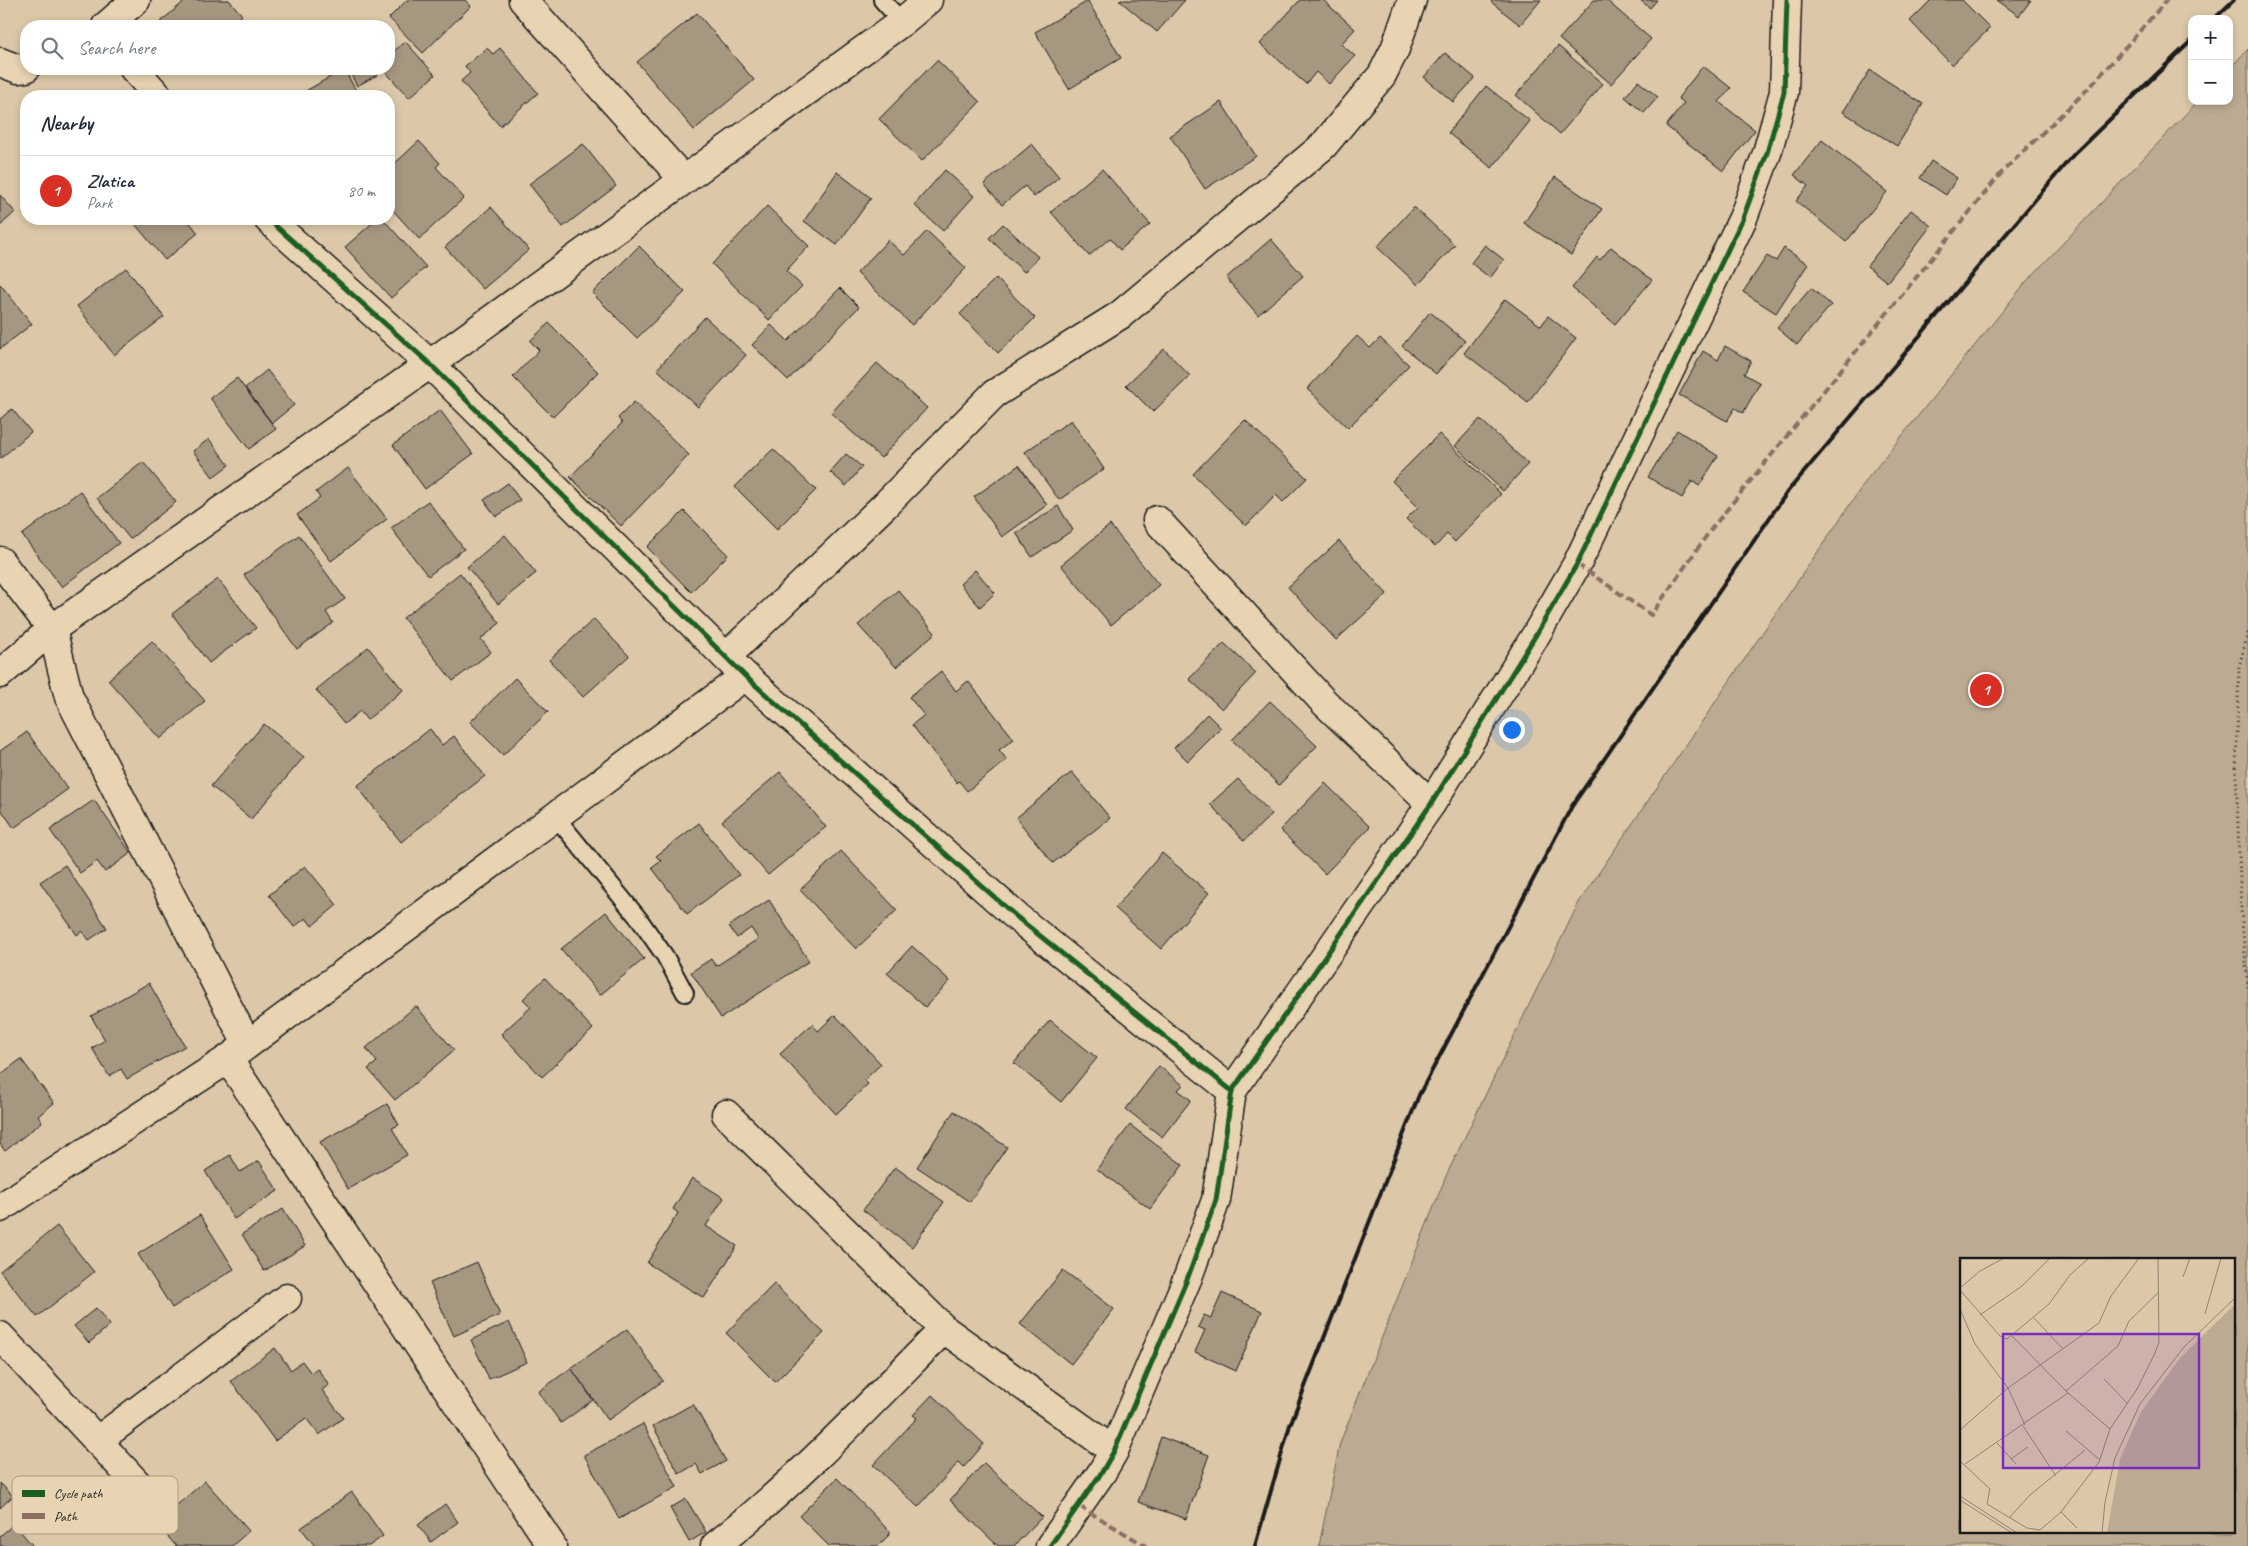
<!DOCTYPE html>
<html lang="en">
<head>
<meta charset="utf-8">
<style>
  :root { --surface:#fff; --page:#f2f2f3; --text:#1f2937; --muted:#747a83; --line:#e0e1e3; --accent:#d93025 }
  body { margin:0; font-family:Caveat,sans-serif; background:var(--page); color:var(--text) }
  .controls { position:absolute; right:15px; top:15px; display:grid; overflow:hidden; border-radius:10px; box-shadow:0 2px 8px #0003 }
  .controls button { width:45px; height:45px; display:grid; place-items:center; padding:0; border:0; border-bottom:1px solid var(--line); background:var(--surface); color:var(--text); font:25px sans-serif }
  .you { position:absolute; left:1511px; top:729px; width:18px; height:18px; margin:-12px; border:4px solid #fff; border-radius:50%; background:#1a73e8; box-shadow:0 0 0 8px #1a73e833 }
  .badge { display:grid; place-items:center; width:32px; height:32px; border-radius:50%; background:var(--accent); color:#fff; font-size:16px; font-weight:700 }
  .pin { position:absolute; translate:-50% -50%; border:2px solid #fff; box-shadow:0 1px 5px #0006 }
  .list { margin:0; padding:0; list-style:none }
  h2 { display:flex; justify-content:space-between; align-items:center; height:65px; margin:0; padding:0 20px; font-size:21px }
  h2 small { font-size:16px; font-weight:400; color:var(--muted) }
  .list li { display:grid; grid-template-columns:32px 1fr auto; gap:15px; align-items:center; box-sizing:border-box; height:70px; padding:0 20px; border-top:1px solid var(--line) }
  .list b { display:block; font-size:19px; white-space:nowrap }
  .list p { margin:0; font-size:16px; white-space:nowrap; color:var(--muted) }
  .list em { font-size:16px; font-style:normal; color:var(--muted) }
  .icon { flex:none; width:28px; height:28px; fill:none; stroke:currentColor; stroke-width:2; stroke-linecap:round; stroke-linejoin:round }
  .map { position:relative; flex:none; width:2248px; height:1546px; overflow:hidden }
  .search { position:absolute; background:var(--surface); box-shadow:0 2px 8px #0003; left:20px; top:20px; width:375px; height:55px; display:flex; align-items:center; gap:12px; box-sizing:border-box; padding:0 18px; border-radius:20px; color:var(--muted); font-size:19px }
  .panel { position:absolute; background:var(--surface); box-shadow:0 2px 8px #0003; left:20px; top:90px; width:375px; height:135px; border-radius:20px }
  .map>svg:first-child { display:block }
  .green { fill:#bcab92; stroke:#6c6457; fill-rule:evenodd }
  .building { fill:#a69781; stroke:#1c1c1c }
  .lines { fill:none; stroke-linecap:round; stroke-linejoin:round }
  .lane-casing { stroke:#1c1c1c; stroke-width:20 }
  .street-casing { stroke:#1c1c1c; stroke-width:31 }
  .path { stroke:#1c1c1c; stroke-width:3; stroke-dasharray:1 4; stroke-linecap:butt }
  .lane { stroke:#e8d3b2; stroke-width:16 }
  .street { stroke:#e8d3b2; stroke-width:28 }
  .rail { stroke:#1c1c1c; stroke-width:4 }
  .quiet { stroke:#8d6e63; stroke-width:4; stroke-dasharray:8 4; stroke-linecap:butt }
  .cycleway-casing { stroke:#e8d3b2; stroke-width:8 }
  .cycleway { stroke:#1b5e20; stroke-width:5 }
  .inset-road { fill:none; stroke:#8f8371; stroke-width:1 }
  .view { fill:#7b2cbf; fill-opacity:0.15; stroke:#7b2cbf; stroke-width:2.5 }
  .inset-edge { fill:none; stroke:#1c1c1c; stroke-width:2.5 }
  .key { fill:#e8d3b2; stroke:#ab9c85; stroke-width:1 }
  .key-label { font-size:14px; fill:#1c1c1c }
</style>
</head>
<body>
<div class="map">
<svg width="2248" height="1546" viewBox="0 0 2248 1546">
  <rect width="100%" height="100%" fill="#dcc8a9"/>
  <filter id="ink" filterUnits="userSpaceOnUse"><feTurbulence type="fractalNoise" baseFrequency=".02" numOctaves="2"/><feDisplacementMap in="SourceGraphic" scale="10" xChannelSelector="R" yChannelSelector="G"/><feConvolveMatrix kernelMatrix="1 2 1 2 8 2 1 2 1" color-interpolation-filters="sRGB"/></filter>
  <g filter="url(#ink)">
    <path class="green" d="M2248 49V1546H1319L1340 1443 1446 1176 1579 902 1868 478 2026 282 2198 101H2229V69ZM1962 1260H2234V1532H1962Z"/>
    <g class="building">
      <path d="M186 0H229L242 15 229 26H163L160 22Z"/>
      <path d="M407 0H465L471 6 423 53 389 18Z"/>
      <path d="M1119 0H1185L1157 32Z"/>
      <path d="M1300 0H1323L1355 29 1341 44 1355 56 1329 84 1316 72 1306 84 1260 44Z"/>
      <path d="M1493 0H1541L1520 25 1491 2Z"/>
      <path d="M1594 0H1606L1651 39 1611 84 1559 39Z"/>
      <path d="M1640 0H1657L1650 8Z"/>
      <path d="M1931 0H1962L1990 28 1952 65 1910 21Z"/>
      <path d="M1997 0H2031L2019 16Z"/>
      <path d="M1088 1 1121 58 1069 89 1035 32Z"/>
      <path d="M697 13 754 80 694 130 637 62Z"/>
      <path d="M405 41 435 75 409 98 383 69H389V56Z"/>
      <path d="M1558 46 1603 84 1560 134 1516 95Z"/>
      <path d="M487 48 493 54 500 48 538 93 500 126 461 81 470 73 465 66Z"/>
      <path d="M1445 53 1475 78 1453 102 1424 77Z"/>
      <path d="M937 60 980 102 922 161 879 119Z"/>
      <path d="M1703 66 1731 88 1719 102 1755 130 1723 171 1666 126 1684 103 1678 98Z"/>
      <path d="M344 69 359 96H297Z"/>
      <path d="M348 69H376L379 74 357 86Z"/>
      <path d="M1870 70 1923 104 1897 146 1843 112Z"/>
      <path d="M1638 81 1658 97 1644 113 1625 97Z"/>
      <path d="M1486 86 1530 121 1492 168 1448 133Z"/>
      <path d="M1221 102 1256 156 1205 189 1170 136Z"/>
      <path d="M1822 140 1887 192 1846 242 1796 201 1808 186 1794 175Z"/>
      <path d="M419 141 440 163 436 167 464 198 419 239 389 206V169Z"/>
      <path d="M583 144 616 186 563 227 529 184Z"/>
      <path d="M1032 144 1059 177 1034 197 1025 186 1002 205 984 184Z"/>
      <path d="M1931 161 1957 178 1946 195 1920 178Z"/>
      <path d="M1102 169 1150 224 1120 250 1110 238 1089 256 1051 212Z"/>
      <path d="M945 170 974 196 943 231 914 205Z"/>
      <path d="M837 172 871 198 837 245 804 221Z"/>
      <path d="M1555 177 1602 209 1571 255 1524 223Z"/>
      <path d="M0 195 15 212 0 226Z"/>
      <path d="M767 206 809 246 786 271 802 286 769 320 712 264Z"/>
      <path d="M491 207 529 250 483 289 445 247Z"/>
      <path d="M1414 207 1455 245 1418 285 1377 247Z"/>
      <path d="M1911 210 1931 226 1887 282 1867 266Z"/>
      <path d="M141 219H187L198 233 165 260 135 224Z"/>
      <path d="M377 219H383L426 267 391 298 345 247Z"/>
      <path d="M1003 224 1038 257 1024 272 989 238Z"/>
      <path d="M927 231 966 268 912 325 857 273 888 240 904 255Z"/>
      <path d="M1271 239 1303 276 1258 315 1226 278Z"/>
      <path d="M1485 245 1504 260 1490 278 1471 263Z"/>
      <path d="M639 246 685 292 637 338 592 293Z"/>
      <path d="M1611 247 1652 280 1615 324 1572 288 1597 257 1600 260Z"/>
      <path d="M1784 248 1808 264 1776 313 1743 292 1767 256 1776 261Z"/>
      <path d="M126 268 164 317 114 355 77 306Z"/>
      <path d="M996 278 1035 318 998 353 960 314Z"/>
      <path d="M0 284 32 324 0 349Z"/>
      <path d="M840 288 859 307 788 380 752 345 771 325 788 341Z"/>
      <path d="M1811 288 1831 305 1797 345 1777 328Z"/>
      <path d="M1505 299 1541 326 1548 316 1576 338 1528 402 1464 353Z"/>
      <path d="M1430 312 1465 341 1436 374 1402 346Z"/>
      <path d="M705 317 746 355 698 407 657 369Z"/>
      <path d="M549 323 598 372 553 417 513 377 539 350 530 341Z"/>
      <path d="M1357 336 1370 348 1380 338 1409 365 1348 428 1307 389Z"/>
      <path d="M1725 346 1751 361 1744 374 1760 383 1743 413 1735 408 1727 421 1679 395 1703 351 1718 360Z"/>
      <path d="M1164 349 1190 376 1153 412 1126 385Z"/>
      <path d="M877 363 927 408 881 458 831 413Z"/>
      <path d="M267 370 294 405 272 423 245 388Z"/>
      <path d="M237 378 276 429 249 449 210 398Z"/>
      <path d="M634 402 689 455 621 526 570 477 622 423 618 418Z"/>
      <path d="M12 409 31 432 0 459V419Z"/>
      <path d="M440 410 473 454 425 489 393 445Z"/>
      <path d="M1480 419 1528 464 1503 491 1455 446Z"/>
      <path d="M1071 420 1104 469 1059 500 1025 452Z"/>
      <path d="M1245 420 1307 478 1283 502 1276 495 1246 526 1193 474Z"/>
      <path d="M1677 430 1718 456 1699 486 1692 481 1682 498 1648 477Z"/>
      <path d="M1439 434 1501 494 1455 542 1447 534 1435 547 1406 519 1418 507 1392 481Z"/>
      <path d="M209 439 229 465 213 477 193 451Z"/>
      <path d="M773 449 816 490 777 529 735 487Z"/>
      <path d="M846 454 862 467 846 486 830 472Z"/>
      <path d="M143 462 176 502 130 539 97 498Z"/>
      <path d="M1019 465 1047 505 1002 537 974 497Z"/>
      <path d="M348 468 387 519 331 561 297 515 320 498 316 492Z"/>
      <path d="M508 483 520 500 496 517 484 500Z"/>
      <path d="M80 491 119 543 62 587 22 535Z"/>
      <path d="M428 501 464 549 428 576 391 528Z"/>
      <path d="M1058 506 1073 530 1032 557 1016 533Z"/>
      <path d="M684 511 728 555 691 592 647 547Z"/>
      <path d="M1110 525 1159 585 1111 625 1061 565Z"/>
      <path d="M299 535 345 599 326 612 333 623 297 649 244 575Z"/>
      <path d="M505 535 536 573 498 604 467 567Z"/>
      <path d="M1339 541 1387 594 1336 640 1288 587Z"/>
      <path d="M975 570 995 593 980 607 960 584Z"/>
      <path d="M460 573 500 623 481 639 491 652 453 681 403 618Z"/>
      <path d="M218 579 256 628 209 663 172 614Z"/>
      <path d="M898 590 935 633 896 667 858 625Z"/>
      <path d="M594 619 629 656 583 697 549 660Z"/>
      <path d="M152 641 205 701 160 739 108 680Z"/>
      <path d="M1224 643 1256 673 1222 709 1189 679Z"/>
      <path d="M368 647 403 690 367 720 360 711 344 724 316 690Z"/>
      <path d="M941 671 956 691 968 681 1014 739 999 750 1007 760 967 791 959 781 957 783 912 725 924 715 909 697Z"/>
      <path d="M515 678 548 712 503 755 470 722Z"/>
      <path d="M1270 701 1317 746 1279 785 1232 740Z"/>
      <path d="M1207 714 1221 728 1188 761 1174 748Z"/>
      <path d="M264 724 304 757 251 819 211 786Z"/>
      <path d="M430 729 442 745 454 736 485 776 401 842 357 786Z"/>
      <path d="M27 732 68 789 14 828 0 808 2 805 0 802V751Z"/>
      <path d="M780 772 826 827 768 875 722 821Z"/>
      <path d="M1072 772 1110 818 1053 863 1016 818Z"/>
      <path d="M1238 779 1272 814 1244 841 1210 804Z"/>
      <path d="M1325 783 1370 827 1325 874 1280 830Z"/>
      <path d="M94 800 131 853 105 872 97 861 80 873 50 830Z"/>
      <path d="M699 823 739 875 687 914 652 868 661 861 656 856Z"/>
      <path d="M841 851 897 910 856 949 800 890Z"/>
      <path d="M1162 853 1209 893 1161 949 1115 908Z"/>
      <path d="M65 865 107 928 89 940 82 931 77 935 40 882Z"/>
      <path d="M305 866 337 905 312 926 306 918 294 927 269 895Z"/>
      <path d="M769 900 809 961 721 1018 691 972 711 959 716 966 758 939 751 928 737 938 729 926Z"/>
      <path d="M606 912 644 959 600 995 561 949Z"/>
      <path d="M912 946 950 981 925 1007 887 973Z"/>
      <path d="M545 978 593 1029 542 1077 501 1034 531 1007 523 999Z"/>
      <path d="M149 983 185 1046 127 1079 121 1069 109 1076 92 1048 105 1040 91 1016Z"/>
      <path d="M416 1006 454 1050 395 1100 368 1069 377 1062 366 1048Z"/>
      <path d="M835 1015 881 1064 864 1080 868 1084 836 1114 780 1054 812 1024 818 1031Z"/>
      <path d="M1050 1020 1097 1058 1061 1102 1014 1063Z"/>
      <path d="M21 1059 54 1103 38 1116 42 1122 5 1151 0 1144V1075Z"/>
      <path d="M1159 1066 1183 1085 1178 1090 1191 1100 1162 1137 1126 1109Z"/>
      <path d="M387 1104 399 1125 392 1128 407 1155 348 1189 320 1142Z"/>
      <path d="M954 1111 1007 1147 970 1202 917 1167Z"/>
      <path d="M1130 1125 1183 1165 1150 1209 1097 1169Z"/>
      <path d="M230 1155 240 1172 259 1161 278 1191 234 1219 205 1171Z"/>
      <path d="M895 1167 944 1202 912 1247 863 1210Z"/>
      <path d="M692 1178 724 1198 706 1226 737 1246 704 1298 647 1263 678 1213 673 1209Z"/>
      <path d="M283 1209 305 1246 264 1271 242 1234Z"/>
      <path d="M200 1215 234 1269 172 1308 138 1254Z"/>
      <path d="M57 1226 94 1272 37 1317 0 1271Z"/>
      <path d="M477 1262 500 1315 454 1336 430 1283Z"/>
      <path d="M1063 1270 1114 1309 1071 1364 1020 1324Z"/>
      <path d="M774 1284 824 1333 775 1382 726 1333Z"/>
      <path d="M1222 1293 1262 1311 1236 1371 1195 1352 1205 1330 1198 1327 1204 1315 1211 1318Z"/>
      <path d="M96 1308 110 1325 89 1343 74 1326Z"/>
      <path d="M509 1322 527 1362 489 1379 471 1340Z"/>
      <path d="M627 1329 663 1381 608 1420 571 1368Z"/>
      <path d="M275 1348 291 1370 302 1361 311 1373 317 1368 329 1385 322 1390 343 1418 319 1435 306 1418 275 1441 231 1381Z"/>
      <path d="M571 1368 593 1400 561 1423 538 1392Z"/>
      <path d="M932 1395 984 1444 964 1467 959 1462 918 1507 873 1465 917 1418 913 1415Z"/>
      <path d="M693 1404 726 1461 702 1474 696 1464 679 1474 653 1426Z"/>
      <path d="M643 1424 677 1487 619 1519 584 1455Z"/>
      <path d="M1161 1437 1209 1455 1186 1519 1138 1502Z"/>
      <path d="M984 1463 1042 1517 1014 1546H998L950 1500Z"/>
      <path d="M837 1478 891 1533 878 1546H829L799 1516Z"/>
      <path d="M205 1481 249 1531 232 1546H176L156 1523Z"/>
      <path d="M0 1483 13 1496 0 1508Z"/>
      <path d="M352 1492 383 1536 369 1546H315L301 1528Z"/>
      <path d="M686 1499 706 1532 689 1542 670 1508Z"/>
      <path d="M445 1504 458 1522 431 1542 418 1525Z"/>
      <path d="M14 1524 33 1546H0V1536Z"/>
    </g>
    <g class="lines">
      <defs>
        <g id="lane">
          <path d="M882 0 902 22"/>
          <path d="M555 816 639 919 665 956 685 993"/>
        </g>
        <g id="street">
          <path d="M523 0 684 180"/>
          <path d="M106 26 136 0"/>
          <path d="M0 62 18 69 26 68"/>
          <path d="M134 69 158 96"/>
          <path d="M268 219 430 364 745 676 1018 918 1232 1091"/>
          <path d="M1157 520 1324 702 1431 804"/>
          <path d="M0 561 52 629 69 697 247 1044"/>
          <path d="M726 657 885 505 994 394 1120 315 1323 146 1382 75 1395 49 1412 0"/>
          <path d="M0 674 52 629 430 364 902 22 928 0"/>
          <path d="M228 1059 552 1546"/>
          <path d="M726 1114 944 1329 1114 1451"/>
          <path d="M0 1208 228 1059 745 676"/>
          <path d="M0 1336 144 1491"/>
          <path d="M97 1441 287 1298"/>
          <path d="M715 1546C798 1481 870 1404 944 1329"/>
          <path d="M1050 1546 1102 1472 1114 1451 1188 1277 1216 1200 1232 1091 1431 804 1534 638 1577 564 1743 218 1767 153 1784 92 1787 0"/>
        </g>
      </defs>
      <use href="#lane" class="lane-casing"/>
      <use href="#street" class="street-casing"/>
      <path class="path" d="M2248 633 2239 667 2236 769 2241 910 2248 987"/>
      <use href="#lane" class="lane"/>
      <use href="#street" class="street"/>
      <g class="rail">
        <path d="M2214 19 2234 0"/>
        <path d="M1255 1546 1290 1425 1419 1095 1572 806 1788 491 2074 154 2192 40"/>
      </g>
      <g class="quiet">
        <path d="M1577 564 1651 615 1712 528 2003 171 2091 86 2167 0"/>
        <path d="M1079 1506 1146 1546"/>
      </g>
      <defs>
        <g id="cycleway">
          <path d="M268 219 430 364 745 676 1018 918 1232 1091"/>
          <path d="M1050 1546 1102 1472 1114 1451 1188 1277 1216 1200 1232 1091 1431 804 1534 638 1577 564 1743 218 1767 153 1784 92 1787 0"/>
        </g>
      </defs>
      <use href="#cycleway" class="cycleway-casing"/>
      <use href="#cycleway" class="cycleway"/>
    </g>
  </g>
  <g transform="translate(1960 1258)">
    <rect width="275" height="275" fill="#dcc8a9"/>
    <path d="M275 46V275H147L160 201 181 154 220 100Z" fill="#bcab92"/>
    <path class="inset-road" d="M223 19 230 0M0 30 20 13 44 0M0 32 40 78 47 81 89 46 110 17 129 0M0 51 15 86 48 130 65 167M245 56 261 0M20 57 62 28 90 0M74 60 103 91M52 78 108 135 150 171M144 121 168 146M106 133 158 88 169 63 199 34M63 168 96 218M0 172 48 130 139 65 151 38 179 0M106 173 140 202M37 185 56 206M51 201 68 189M0 203 30 231 27 246 67 270 80 272 101 254 139 204 150 171 177 131 195 95 199 84 198 0M5 206 108 135M0 238 57 275M0 242 52 275M101 254 117 270M49 260 70 237 125 192M142 275 145 244 155 200 180 146 224 89 275 40"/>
    <path class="view" d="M43 76H239V210H43Z"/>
    <rect width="275" height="275" class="inset-edge"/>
  </g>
  <rect x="12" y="1476" width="166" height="58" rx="8" class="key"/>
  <rect x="22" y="1490" width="23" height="7" fill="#1b5e20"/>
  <rect x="22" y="1513" width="23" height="6" fill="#8d6e63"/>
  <g class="key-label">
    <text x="54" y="1498">Cycle path</text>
    <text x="54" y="1521">Path</text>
  </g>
</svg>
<div class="controls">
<button>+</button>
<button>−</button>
</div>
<div class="you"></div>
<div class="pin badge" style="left:1986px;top:690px">1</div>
<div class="search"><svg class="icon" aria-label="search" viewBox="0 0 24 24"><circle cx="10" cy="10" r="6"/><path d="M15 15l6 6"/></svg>Search here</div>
<section class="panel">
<h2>Nearby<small></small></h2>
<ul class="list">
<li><span class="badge">1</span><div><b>Zlatica</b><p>Park</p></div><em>80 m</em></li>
</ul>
</section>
</div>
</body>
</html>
